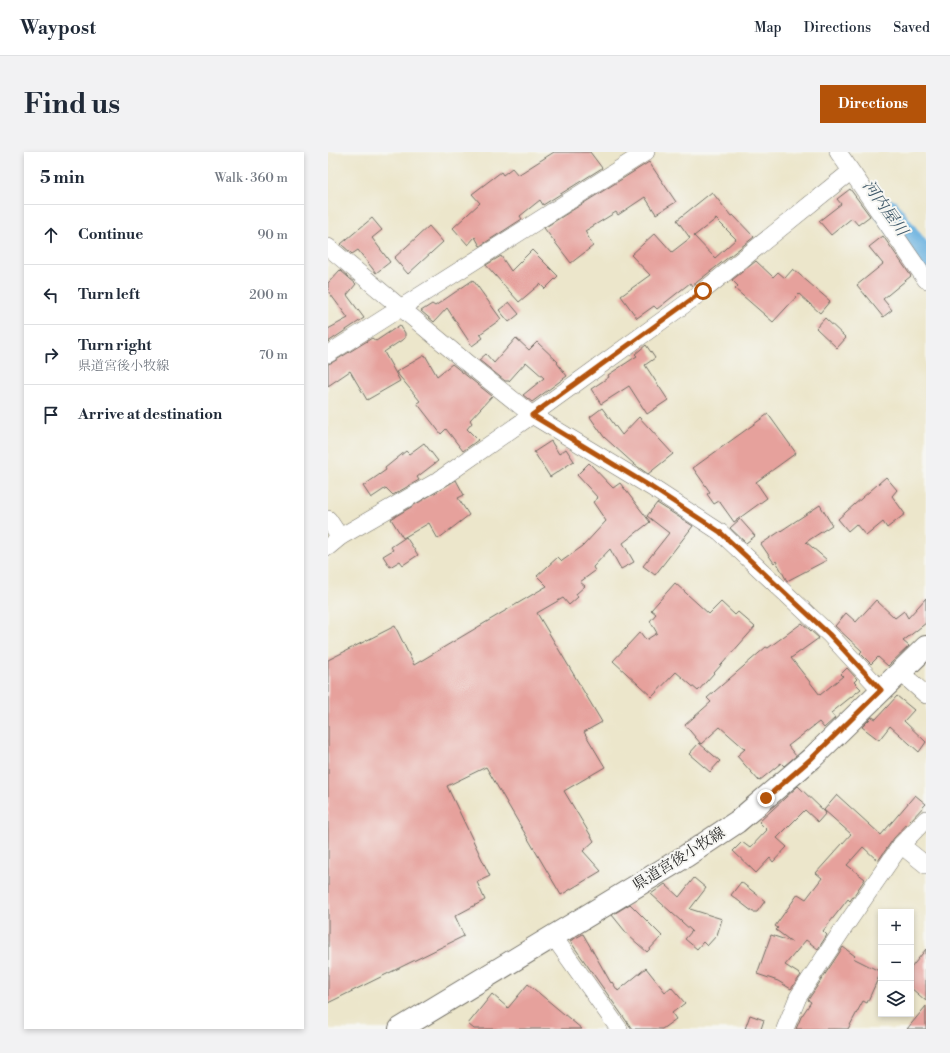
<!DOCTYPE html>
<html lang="en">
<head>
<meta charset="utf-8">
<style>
  :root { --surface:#fff; --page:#f2f2f3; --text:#1f2937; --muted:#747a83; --line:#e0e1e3; --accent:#b45309 }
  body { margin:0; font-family:"Libre Bodoni","Noto Serif JP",serif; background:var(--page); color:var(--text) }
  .controls { position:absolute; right:12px; bottom:12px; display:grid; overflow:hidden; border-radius:0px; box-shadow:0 2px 6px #0003 }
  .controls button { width:36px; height:36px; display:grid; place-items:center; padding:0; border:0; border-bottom:1px solid var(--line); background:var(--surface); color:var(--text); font:20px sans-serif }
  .stop { position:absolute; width:12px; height:12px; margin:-9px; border:3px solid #b45309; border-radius:50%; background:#fff }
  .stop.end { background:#b45309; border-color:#fff; box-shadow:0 1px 4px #0008 }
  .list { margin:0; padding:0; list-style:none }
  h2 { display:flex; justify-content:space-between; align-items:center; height:52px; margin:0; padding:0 16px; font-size:17px }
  h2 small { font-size:13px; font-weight:400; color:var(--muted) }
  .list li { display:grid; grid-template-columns:26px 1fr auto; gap:12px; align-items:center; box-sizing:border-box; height:60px; padding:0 16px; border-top:1px solid var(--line) }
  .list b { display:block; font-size:15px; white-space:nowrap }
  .list p { margin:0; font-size:13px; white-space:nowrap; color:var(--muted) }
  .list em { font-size:13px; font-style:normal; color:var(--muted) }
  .icon { flex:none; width:22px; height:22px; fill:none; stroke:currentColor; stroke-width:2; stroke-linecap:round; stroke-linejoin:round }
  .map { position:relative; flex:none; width:598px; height:877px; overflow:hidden; border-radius:0px }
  header { display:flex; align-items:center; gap:24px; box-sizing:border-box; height:56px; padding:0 20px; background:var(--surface); border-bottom:1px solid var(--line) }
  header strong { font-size:19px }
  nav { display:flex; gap:22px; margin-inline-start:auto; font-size:14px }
  .intro { display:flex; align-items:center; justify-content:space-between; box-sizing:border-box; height:96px; padding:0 24px }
  h1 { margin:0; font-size:28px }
  .button { padding:10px 18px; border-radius:0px; background:var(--accent); color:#fff; font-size:14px; font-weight:700 }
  main { display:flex; gap:24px; padding:0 24px }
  aside { flex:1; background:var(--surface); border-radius:0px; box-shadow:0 2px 6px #0003 }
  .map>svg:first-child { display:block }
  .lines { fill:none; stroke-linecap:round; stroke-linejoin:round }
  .river { stroke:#67b0df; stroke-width:27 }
  .building { fill:#e6a19c; fill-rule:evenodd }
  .street-casing { stroke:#6f6c63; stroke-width:18 }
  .secondary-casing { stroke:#6f6c63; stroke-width:24 }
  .street { stroke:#fff; stroke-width:17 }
  .secondary { stroke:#fff; stroke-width:22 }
  .route { stroke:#b45309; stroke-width:5 }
  .labels { text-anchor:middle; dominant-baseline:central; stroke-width:4; stroke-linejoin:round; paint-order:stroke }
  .street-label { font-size:15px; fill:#2b2b2b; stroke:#f6f6f2 }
  .water-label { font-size:16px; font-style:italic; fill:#405a6a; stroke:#f6f6f2 }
</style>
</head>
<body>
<header>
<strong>Waypost</strong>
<nav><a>Map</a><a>Directions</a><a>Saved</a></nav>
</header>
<div class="intro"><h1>Find us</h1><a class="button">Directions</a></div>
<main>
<aside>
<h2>5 min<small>Walk · 360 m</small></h2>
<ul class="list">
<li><svg class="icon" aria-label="ahead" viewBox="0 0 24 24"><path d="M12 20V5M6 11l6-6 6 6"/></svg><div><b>Continue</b></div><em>90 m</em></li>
<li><svg class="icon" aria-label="left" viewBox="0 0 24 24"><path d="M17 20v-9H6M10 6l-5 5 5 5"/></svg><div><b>Turn left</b></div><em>200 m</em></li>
<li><svg class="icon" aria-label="right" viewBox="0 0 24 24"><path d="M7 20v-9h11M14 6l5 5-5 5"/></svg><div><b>Turn right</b><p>県道宮後小牧線</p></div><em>70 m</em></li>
<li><svg class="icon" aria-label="arrive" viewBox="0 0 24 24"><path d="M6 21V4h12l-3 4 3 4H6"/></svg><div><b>Arrive at destination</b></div></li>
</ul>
</aside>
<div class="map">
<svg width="598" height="877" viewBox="0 0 598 877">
  <rect width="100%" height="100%" fill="#f6f6f2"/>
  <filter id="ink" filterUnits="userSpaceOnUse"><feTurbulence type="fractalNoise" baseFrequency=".025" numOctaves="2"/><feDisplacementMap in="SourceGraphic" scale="8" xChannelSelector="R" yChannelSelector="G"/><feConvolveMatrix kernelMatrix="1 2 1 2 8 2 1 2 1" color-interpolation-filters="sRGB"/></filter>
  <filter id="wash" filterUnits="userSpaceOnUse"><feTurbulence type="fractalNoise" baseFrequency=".012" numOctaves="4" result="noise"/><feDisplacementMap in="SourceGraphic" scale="16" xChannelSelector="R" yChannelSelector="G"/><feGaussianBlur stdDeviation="0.9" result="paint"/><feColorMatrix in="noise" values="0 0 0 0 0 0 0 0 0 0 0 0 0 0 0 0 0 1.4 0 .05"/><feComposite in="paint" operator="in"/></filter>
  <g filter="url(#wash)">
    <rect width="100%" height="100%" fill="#ece6cb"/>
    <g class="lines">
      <path class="river" d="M560 60 598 111"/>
    </g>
    <g id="blocks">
      <g class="building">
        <path d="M226 0H262L274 16 215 53 212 48 192 64 194 67 152 94 147 85 140 93 125 76 152 51 144 42 173 20 175 23 184 16 190 23Z"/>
        <path d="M321 10 348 50 328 62 317 45 290 63 288 60 257 79 265 94 243 111 216 76Z"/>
        <path d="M522 37 542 64 530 73 524 66 503 83 491 69 513 52 509 47Z"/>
        <path d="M384 40 403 64 405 63 426 85 364 134 362 131 329 157 326 154 309 166 293 144 322 123 303 103 327 81 344 100 362 86 349 68ZM388 67 408 87 387 106 366 84Z"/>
        <path d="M44 66 54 78 44 86 62 110 48 121 30 98 24 102 13 92Z"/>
        <path d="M101 74 115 90 80 122 66 106Z"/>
        <path d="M555 84 583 124 555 147 564 158 555 165 529 133 555 112 541 95Z"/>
        <path d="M204 98 230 124 217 137 212 132 191 150 158 113 173 104 183 119Z"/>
        <path d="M428 109 445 125 450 120 457 126 465 117 502 149 492 161 471 142 445 170 407 137 410 134 404 128Z"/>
        <path d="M12 118 28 132 19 143 36 166 0 190V177L20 166 0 139V131Z"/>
        <path d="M145 128 173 167 152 182 155 186 144 194 119 156 106 170 93 159 104 152 107 154Z"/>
        <path d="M181 150 191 162 181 170 171 158Z"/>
        <path d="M497 166 518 186 509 196 488 176Z"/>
        <path d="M72 173 77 181V186L56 200 72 229 39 248 22 219 0 234V212L5 210 44 186 48 189Z"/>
        <path d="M188 186 201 198 209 190 230 210 229 211 239 224 204 250 195 243 216 226 198 210 181 229H177L151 208 158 202 166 211Z"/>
        <path d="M318 193 327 206 317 213 340 248 319 262 301 234 273 252 263 237 281 225 280 223 309 204 307 202Z"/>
        <path d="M97 203 109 224 124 212 164 244 142 268 144 271 139 277 150 288 135 299 118 277 113 282 89 251 92 249 68 220Z"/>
        <path d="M274 256 294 283 311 265 345 302 320 322 307 313 276 285 262 265Z"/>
        <path d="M440 262 468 301 428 330 439 346 406 370 391 349 386 352 379 342 382 340 365 316Z"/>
        <path d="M223 289 231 302 238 297 246 309 222 325 206 300Z"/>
        <path d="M96 291 110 309 89 325 91 328 65 343 58 336 43 346 35 334 58 318 57 316 78 299 81 302Z"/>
        <path d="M261 311 285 336 292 331 322 370 295 391 306 410 293 417 282 397 265 415 267 419 252 430 257 434 248 442 250 445 241 453 235 446 209 461 274 570 256 580 277 615 236 639 266 689 255 699 273 719 233 743 158 615 119 634 162 724 149 730 157 748 127 764 136 784 0 851V508L67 474 86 513 219 434 209 424 230 405 234 409 255 394 278 369 265 350 270 346 249 323Z"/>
        <path d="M558 325 569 338 564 344 577 362 559 376 555 370 538 384 528 372 520 379 510 367Z"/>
        <path d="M128 328 136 343 130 346 141 363 110 387 101 371 75 386 63 367Z"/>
        <path d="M329 351 365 374 327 423 315 414 341 381 319 364Z"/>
        <path d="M492 353 504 373 478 390 499 408 459 429 448 409 446 411 433 392Z"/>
        <path d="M412 367 427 384 418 391 402 376Z"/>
        <path d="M78 385 90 403 75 413 72 409 62 415 55 404 65 398 63 395Z"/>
        <path d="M347 431 381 462 393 450 407 463 410 460 427 475 370 539 348 520 324 545 285 509 312 480 318 488 329 481 322 469 328 462 323 458Z"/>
        <path d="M598 446V471L575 489 581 494 560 514 550 505 543 512 532 501 534 499 507 474 518 461 528 470 548 448 567 466 576 459 580 466Z"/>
        <path d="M474 471 491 486 463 506 492 543 515 524 513 522 519 516 529 527 526 530 533 537 503 561 507 566 496 576 491 570 460 594 468 604 456 614 453 611 431 629 409 604 417 597 392 575 373 592 357 573 383 550 379 546 438 495 440 496Z"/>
        <path d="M569 544 586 558 576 569 598 590 591 600 562 574 551 588 534 575 544 565 548 567Z"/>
        <path d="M371 591 392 609 382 620 361 602Z"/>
        <path d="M470 634 498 661 490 670 477 658 449 686 459 695 445 710 442 706 428 721 405 699 414 690 422 696 439 678 431 670Z"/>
        <path d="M509 643 553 683 587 643 598 652 566 686 550 709 535 695 519 713 537 727 522 749 520 747 495 779 499 783 490 797 478 788 457 813 473 823 463 837 450 829 429 822 443 783 464 790 448 778 450 776 447 774 470 742 478 747 494 726 488 721 523 682 496 658Z"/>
        <path d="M366 726 378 736 362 757 394 767 389 783 379 794 375 790 369 797 357 787 364 779 323 742 337 732 351 745Z"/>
        <path d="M413 730 437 749 429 760H425L403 743Z"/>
        <path d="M302 752 334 784 319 800 301 784 284 763Z"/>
        <path d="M255 782 283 831 284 830 290 839 318 816 337 840 343 835 357 851 344 861 348 867 334 877H304L242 789Z"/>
        <path d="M515 795 527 804 525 806 553 820 539 851 535 849 520 877H468L473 865 483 850 480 848Z"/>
        <path d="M598 797V849L583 836V816Z"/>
        <path d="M200 832 254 877H146L140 872 164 842 180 856Z"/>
        <path d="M598 854V877H579Z"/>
        <path d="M422 863 436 868 433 877H417Z"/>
      </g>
    </g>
  </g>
  <g filter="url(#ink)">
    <use href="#blocks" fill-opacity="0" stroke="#6f6c63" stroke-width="1"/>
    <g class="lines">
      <defs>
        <g id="street">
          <path d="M510 0 598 128"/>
          <path d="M0 95 139 211 204 263 323 335 392 380 501 482 553 538"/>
          <path d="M0 202 318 0"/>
          <path d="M0 367 12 385"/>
          <path d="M0 395 12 385 111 328 204 263 375 139 522 20"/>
          <path d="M572 520 598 543"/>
          <path d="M573 693 598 713"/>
          <path d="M225 784 291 877"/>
          <path d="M457 877 470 845 515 777 573 693 598 667"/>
        </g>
        <path id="secondary" d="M72 877 358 704 409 670 484 606 598 495"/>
      </defs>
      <use href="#street" class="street-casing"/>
      <use href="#secondary" class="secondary-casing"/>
      <use href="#street" class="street"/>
      <use href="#secondary" class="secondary"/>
    </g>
  </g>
  <g class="lines" filter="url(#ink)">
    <path class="route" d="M375 139 204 263 323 335 392 380 501 482 553 538 484 606 438 646"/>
  </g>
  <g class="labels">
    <g class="street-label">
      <text transform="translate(351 707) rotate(-32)">県道宮後小牧線</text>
    </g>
    <g class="water-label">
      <text transform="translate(557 56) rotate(54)">河内屋川</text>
    </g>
  </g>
</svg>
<div class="controls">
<button>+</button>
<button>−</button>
<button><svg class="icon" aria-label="layers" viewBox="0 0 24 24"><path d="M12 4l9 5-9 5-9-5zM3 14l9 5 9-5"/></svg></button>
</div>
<div class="stop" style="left:375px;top:139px"></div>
<div class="stop end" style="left:438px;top:646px"></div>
</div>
</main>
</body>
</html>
